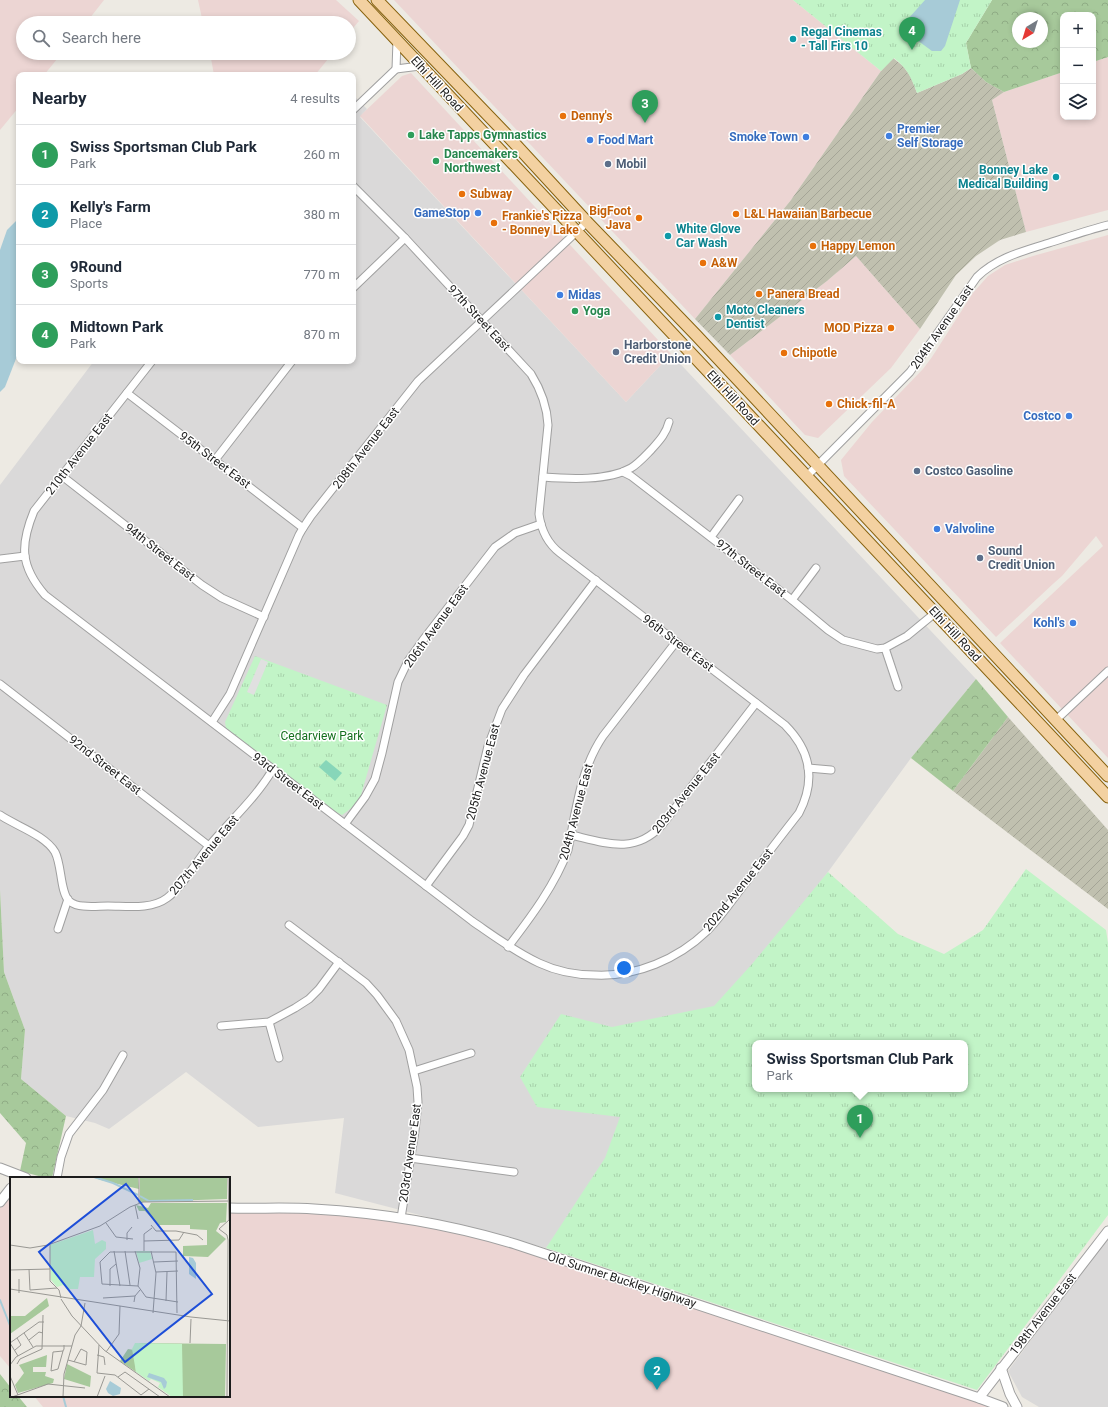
<!DOCTYPE html>
<html lang="en">
<head>
<meta charset="utf-8">
<style>
  :root { --surface:#fff; --page:#f2f2f3; --text:#1f2937; --muted:#747a83; --line:#e0e1e3; --accent:#b45309 }
  body { margin:0; font-family:Roboto,sans-serif; background:var(--page); color:var(--text) }
  .controls { position:absolute; right:12px; top:12px; display:grid; overflow:hidden; border-radius:8px; box-shadow:0 2px 6px #0003 }
  .controls button { width:36px; height:36px; display:grid; place-items:center; padding:0; border:0; border-bottom:1px solid var(--line); background:var(--surface); color:var(--text); font:20px sans-serif }
  .compass { position:absolute; left:1012px; top:12px; width:36px; height:36px; border-radius:50%; background:var(--surface); box-shadow:0 2px 6px #0003; rotate:218deg }
  .you { position:absolute; left:624px; top:968px; width:14px; height:14px; margin:-10px; border:3px solid #fff; border-radius:50%; background:#1a73e8; box-shadow:0 0 0 6px #1a73e833 }
  .badge { display:grid; place-items:center; width:26px; height:26px; border-radius:50%; background:var(--accent); color:#fff; font-size:13px; font-weight:700 }
  .pin { position:absolute; translate:-50% -33px; filter:drop-shadow(0 1px 2px #0008) }
  .pin::after { content:''; position:absolute; top:21px; width:14px; height:12px; background:inherit; clip-path:polygon(0 0,100% 0,50% 100%) }
  .popup { position:absolute; left:752px; top:1040px; width:216px; height:52px; box-sizing:border-box; display:grid; place-content:center; border-radius:8px; background:var(--surface); filter:drop-shadow(0 1px 3px #0005); font-size:13px; white-space:nowrap; color:var(--muted) }
  .popup b { font-size:15px; color:var(--text) }
  .popup::after { content:''; position:absolute; left:50%; top:100%; margin-left:-8px; border:8px solid transparent; border-top-color:var(--surface) }
  .list { margin:0; padding:0; list-style:none }
  h2 { display:flex; justify-content:space-between; align-items:center; height:52px; margin:0; padding:0 16px; font-size:17px }
  h2 small { font-size:13px; font-weight:400; color:var(--muted) }
  .list li { display:grid; grid-template-columns:26px 1fr auto; gap:12px; align-items:center; box-sizing:border-box; height:60px; padding:0 16px; border-top:1px solid var(--line) }
  .list b { display:block; font-size:15px; white-space:nowrap }
  .list p { margin:0; font-size:13px; white-space:nowrap; color:var(--muted) }
  .list em { font-size:13px; font-style:normal; color:var(--muted) }
  .icon { flex:none; width:22px; height:22px; fill:none; stroke:currentColor; stroke-width:2; stroke-linecap:round; stroke-linejoin:round }
  .map { position:relative; flex:none; width:1108px; height:1407px; overflow:hidden }
  .search { position:absolute; background:var(--surface); box-shadow:0 2px 6px #0003; left:16px; top:16px; width:340px; height:44px; display:flex; align-items:center; gap:10px; box-sizing:border-box; padding:0 14px; border-radius:22px; color:var(--muted); font-size:15px }
  .panel { position:absolute; background:var(--surface); box-shadow:0 2px 6px #0003; left:16px; top:72px; width:340px; height:292px; border-radius:8px }
  .map>svg:first-child { display:block }
  .residential { fill:#dad9d9 }
  .commercial { fill:#ecd5d3 }
  .construction { fill:url(#construction-furrows) }
  .forest { fill:url(#forest-crowns); fill-rule:evenodd }
  .park { fill:url(#park-tufts); fill-rule:evenodd }
  .pitch { fill:#87d6b9 }
  .parking { fill:#e0e0e0 }
  .water { fill:#a7cbd7 }
  .lines { fill:none; stroke-linecap:round; stroke-linejoin:round }
  .stream { stroke:#a7cbd7; stroke-width:2 }
  .minor-casing { stroke:#a0a0a0; stroke-width:9 }
  .tertiary-casing { stroke:#a0a0a0; stroke-width:11 }
  .primary-casing { stroke:#88620d; stroke-width:13 }
  .minor { stroke:#fff; stroke-width:7 }
  .tertiary { stroke:#fff; stroke-width:9 }
  .primary { stroke:#f3d1a1; stroke-width:11 }
  .culture-dot { fill:#0f9aa8; stroke:#fff; stroke-width:1.5 }
  .food-dot { fill:#e8710a; stroke:#fff; stroke-width:1.5 }
  .leisure-dot { fill:#2e9e5b; stroke:#fff; stroke-width:1.5 }
  .shop-dot { fill:#3f7fe0; stroke:#fff; stroke-width:1.5 }
  .service-dot { fill:#5c6f8a; stroke:#fff; stroke-width:1.5 }
  .labels { text-anchor:middle; dominant-baseline:central; stroke-width:3; stroke-linejoin:round; paint-order:stroke }
  .culture-label { font-size:12px; font-weight:bold; fill:#0d838f; stroke:#fff; text-anchor:start }
  .street-label { font-size:12px; fill:#1c1c1c; stroke:#fff }
  .food-label { font-size:12px; font-weight:bold; fill:#c56008; stroke:#fff; text-anchor:start }
  .shop-label { font-size:12px; font-weight:bold; fill:#366cbe; stroke:#fff; text-anchor:start }
  .leisure-label { font-size:12px; font-weight:bold; fill:#27864d; stroke:#fff; text-anchor:start }
  .service-label { font-size:12px; font-weight:bold; fill:#4e5e75; stroke:#fff; text-anchor:start }
  .park-label { font-size:12px; fill:#14701e; stroke:#fff }
  .inset-river { fill:none; stroke:#a7cbd7; stroke-width:2 }
  .inset-road { fill:none; stroke:#999893; stroke-width:1 }
  .view { fill:#1d4ed8; fill-opacity:0.15; stroke:#1d4ed8; stroke-width:2 }
  .inset-edge { fill:none; stroke:#1c1c1c; stroke-width:2 }
</style>
</head>
<body>
<div class="map">
<svg width="1108" height="1407" viewBox="0 0 1108 1407">
  <defs>
    <pattern id="construction-furrows" width="10" height="10" patternUnits="userSpaceOnUse"><rect width="10" height="10" fill="#c0c0af"/><path d="M-1 1l2-2M0 10L10 0M9 11l2-2" fill="none" stroke="#a4a496"/></pattern>
    <pattern id="forest-crowns" width="20" height="18" patternUnits="userSpaceOnUse"><rect width="20" height="18" fill="#a7c99b"/><path d="M2 6a3 3 0 1 1 6 0M12 15a3 3 0 1 1 6 0" fill="none" stroke="#8fac85"/></pattern>
    <pattern id="park-tufts" width="24" height="20" patternUnits="userSpaceOnUse"><rect width="24" height="20" fill="#c2f4c7"/><path d="M3 7l-1-3M5 7V3M7 7l1-3M15 17l-1-3M17 17v-4M19 17l1-3" fill="none" stroke="#a6d1aa"/></pattern>
  </defs>
  <rect width="100%" height="100%" fill="#edeae3"/>
  <g class="residential">
    <path d="M353 95 367 109 360 117 626 402 671 354 976 679 911 758 828 872 546 1248 335 1193 344 1118 258 1127 186 1072 109 1129 95 1123 66 1116 21 1079 25 1030 4 972 0 890V485L94 361H353Z"/>
    <path d="M1108 1237V1407H1039L1022 1397 1008 1371Z"/>
  </g>
  <g class="commercial">
    <path d="M0 0H104L86 23H23V53H62L44 75H19V107L0 130Z"/>
    <path d="M198 0H336L359 21 349 33V23H203Z"/>
    <path d="M394 0H793L881 71 791 200 695 319Z"/>
    <path d="M210 53H333L315 75H214Z"/>
    <path d="M1108 57V210L1026 232 992 100 1004 92 1063 72V117H1093V62Z"/>
    <path d="M411 73 671 354 626 402 360 116 402 76Z"/>
    <path d="M1108 235V758L1000 643 1103 546 1096 536 1062 576 1054 583 996 637 844 476 841 460 872 422 923 369 932 357 973 293 988 276 1005 265 1033 256Z"/>
    <path d="M856 256 920 329 891 368 818 438 805 435 730 355 827 281Z"/>
    <path d="M11 1188V1369L0 1356V1202Z"/>
    <path d="M229 1208 328 1210 500 1240 1002 1407H43L34 1396H229Z"/>
  </g>
  <g class="construction">
    <path d="M893 58 903 66 911 77 917 93 962 74 971 68 986 82 1004 92 992 100 1026 232 1000 240 976 256 956 275 920 329 856 256 827 281 730 355 695 319 791 200 881 71Z"/>
    <path d="M1008 717 1108 830V909L953 791Z"/>
  </g>
  <g class="forest">
    <path d="M992 0H1108V57L1093 62V15H1063V72L1004 92 986 82 971 68 966 43ZM1018 18H1042V42H1018Z"/>
    <path d="M976 679 1008 717 953 791 911 758Z"/>
    <path d="M0 890 4 972 25 1030 21 1079 66 1116 52 1178H46L20 1171 26 1143 0 1113Z"/>
    <path d="M0 1374 11 1388V1396H18L27 1407H0Z"/>
  </g>
  <g class="park">
    <path d="M793 0H992L966 43 971 68 962 74 917 93C911 77 907 68 894 58L881 71Z"/>
    <path d="M255 656 387 705 361 795C356 804 351 809 342 815L336 812 226 728 225 722Z"/>
    <path d="M1026 869 1106 930 1108 943V1215L977 1390 546 1248 605 1158 620 1117 537 1107 520 1077 561 1014 612 1027 714 1006 752 964 828 872 898 934 944 954 983 930ZM755 1043H965V1089H755Z"/>
  </g>
  <path class="pitch" d="M326 760 342 773 335 781 319 767Z"/>
  <path class="parking" d="M261 659 268 662 254 695 247 692Z"/>
  <g class="water">
    <path d="M925 0H960L945 46 941 51H932L906 32 909 23 908 19Z"/>
    <path d="M18 219 19 351 5 387 0 392V250L7 230Z"/>
  </g>
  <g class="lines">
    <g class="stream">
      <path d="M0 1300 11 1328"/>
      <path d="M63 1396 66 1407"/>
    </g>
    <defs>
      <g id="minor">
        <path d="M397 40 396 69 420 66"/>
        <path d="M353 110 396 69"/>
        <path d="M353 288 405 238"/>
        <path d="M152 361 34 511C20 545 20 566 45 595L472 921C494 936 515 952 539 963 556 971 576 975 595 975 636 977 678 959 707 931 722 916 734 897 747 881 764 858 781 836 799 813 816 780 811 751 785 725L560 553C547 543 541 529 539 514L548 425C547 406 541 390 531 374L405 238 353 186"/>
        <path d="M127 393 303 528"/>
        <path d="M215 460 292 361"/>
        <path d="M623 472 631 476 792 600 828 630 843 640 877 649 885 648 907 636 935 613"/>
        <path d="M62 476 202 585 222 598 264 617"/>
        <path d="M543 477C569 479 608 481 631 468 638 464 645 456 651 450 659 441 666 434 669 422"/>
        <path d="M806 477 910 372 977 277C996 258 1023 251 1049 243 1068 237 1088 230 1108 225"/>
        <path d="M711 537 739 499"/>
        <path d="M0 559 25 556"/>
        <path d="M792 600 816 568"/>
        <path d="M885 648 898 687"/>
        <path d="M0 684 209 846"/>
        <path d="M1056 720 1108 671"/>
        <path d="M212 722 230 694 299 535 303 528 311 516 418 381 587 222"/>
        <path d="M808 768 831 770"/>
        <path d="M0 815C16 826 45 835 55 852 62 865 60 892 69 901 73 904 78 906 83 906 91 907 100 906 108 906 126 906 151 910 167 898 182 887 197 861 209 846 230 821 256 798 273 769"/>
        <path d="M345 824 365 797 375 779 382 753 398 682 408 661 423 640 495 547 515 533 541 524"/>
        <path d="M571 835C605 843 635 855 662 825L756 703"/>
        <path d="M426 886 463 836 469 825 488 746 502 709 524 675 596 580"/>
        <path d="M289 925 366 983 377 995 396 1021 409 1050 417 1087 418 1102 415 1131 401 1218"/>
        <path d="M58 929 68 899"/>
        <path d="M508 947C531 917 555 885 568 850 576 811 580 770 603 736L676 642"/>
        <path d="M269 1022 279 1058"/>
        <path d="M221 1026 269 1022 295 1008 309 999 319 989 339 962"/>
        <path d="M414 1071 471 1053"/>
        <path d="M410 1158 514 1172"/>
        <path d="M57 1178 61 1157 69 1134 103 1090 123 1055"/>
      </g>
      <g id="tertiary">
        <path d="M0 1168 26 1178"/>
        <path d="M0 1202 11 1188"/>
        <path d="M229 1208C257 1209 286 1207 314 1209 383 1213 449 1224 515 1244L979 1398 1003 1407"/>
        <path d="M1001 1368 1010 1394 1017 1407"/>
        <path d="M979 1398 1108 1231"/>
      </g>
      <g id="primary">
        <path d="M359 0 1108 797"/>
        <path d="M377 0 505 133 587 222 696 335 1108 776"/>
      </g>
    </defs>
    <use href="#minor" class="minor-casing"/>
    <use href="#tertiary" class="tertiary-casing"/>
    <use href="#primary" class="primary-casing"/>
    <use href="#minor" class="minor"/>
    <use href="#tertiary" class="tertiary"/>
    <use href="#primary" class="primary"/>
  </g>
  <g class="culture-dot">
    <circle cx="793" cy="39" r="4"/>
    <circle cx="1056" cy="177" r="4"/>
    <circle cx="668" cy="236" r="4"/>
    <circle cx="718" cy="317" r="4"/>
  </g>
  <g class="food-dot">
    <circle cx="563" cy="116" r="4"/>
    <circle cx="462" cy="194" r="4"/>
    <circle cx="736" cy="214" r="4"/>
    <circle cx="639" cy="218" r="4"/>
    <circle cx="494" cy="223" r="4"/>
    <circle cx="813" cy="246" r="4"/>
    <circle cx="703" cy="263" r="4"/>
    <circle cx="759" cy="294" r="4"/>
    <circle cx="891" cy="328" r="4"/>
    <circle cx="784" cy="353" r="4"/>
    <circle cx="829" cy="404" r="4"/>
  </g>
  <g class="leisure-dot">
    <circle cx="411" cy="135" r="4"/>
    <circle cx="436" cy="161" r="4"/>
    <circle cx="575" cy="311" r="4"/>
  </g>
  <g class="shop-dot">
    <circle cx="889" cy="136" r="4"/>
    <circle cx="806" cy="137" r="4"/>
    <circle cx="590" cy="140" r="4"/>
    <circle cx="478" cy="213" r="4"/>
    <circle cx="560" cy="295" r="4"/>
    <circle cx="1069" cy="416" r="4"/>
    <circle cx="937" cy="529" r="4"/>
    <circle cx="1073" cy="623" r="4"/>
  </g>
  <g class="service-dot">
    <circle cx="608" cy="164" r="4"/>
    <circle cx="616" cy="352" r="4"/>
    <circle cx="917" cy="471" r="4"/>
    <circle cx="980" cy="558" r="4"/>
  </g>
  <g class="labels">
    <g class="culture-label">
      <text x="801" y="32">Regal Cinemas<tspan x="801" dy="14">- Tall Firs 10</tspan></text>
      <text x="1048" y="170" text-anchor="end">Bonney Lake<tspan x="1048" dy="14">Medical Building</tspan></text>
      <text x="676" y="229">White Glove<tspan x="676" dy="14">Car Wash</tspan></text>
      <text x="726" y="310">Moto Cleaners<tspan x="726" dy="14">Dentist</tspan></text>
    </g>
    <g class="street-label">
      <text transform="translate(437 84) rotate(47)">Elhi Hill Road</text>
      <text transform="translate(479 318) rotate(47)">97th Street East</text>
      <text transform="translate(942 327) rotate(-55)">204th Avenue East</text>
      <text transform="translate(733 398) rotate(47)">Elhi Hill Road</text>
      <text transform="translate(366 448) rotate(-52)">208th Avenue East</text>
      <text transform="translate(79 454) rotate(-52)">210th Avenue East</text>
      <text transform="translate(215 460) rotate(37)">95th Street East</text>
      <text transform="translate(160 552) rotate(38)">94th Street East</text>
      <text transform="translate(751 568) rotate(38)">97th Street East</text>
      <text transform="translate(436 626) rotate(-54)">206th Avenue East</text>
      <text transform="translate(955 634) rotate(47)">Elhi Hill Road</text>
      <text transform="translate(678 643) rotate(37)">96th Street East</text>
      <text transform="translate(105 765) rotate(38)">92nd Street East</text>
      <text transform="translate(483 772) rotate(-75)">205th Avenue East</text>
      <text transform="translate(288 781) rotate(37)">93rd Street East</text>
      <text transform="translate(686 793) rotate(-51)">203rd Avenue East</text>
      <text transform="translate(576 812) rotate(-75)">204th Avenue East</text>
      <text transform="translate(204 855) rotate(-50)">207th Avenue East</text>
      <text transform="translate(738 890) rotate(-51)">202nd Avenue East</text>
      <text transform="translate(410 1153) rotate(-82)">203rd Avenue East</text>
      <text transform="translate(622 1280) rotate(18)">Old Sumner Buckley Highway</text>
      <text transform="translate(1043 1314) rotate(-52)">198th Avenue East</text>
    </g>
    <g class="food-label">
      <text x="571" y="116">Denny's</text>
      <text x="470" y="194">Subway</text>
      <text x="631" y="211" text-anchor="end">BigFoot<tspan x="631" dy="14">Java</tspan></text>
      <text x="744" y="214">L&amp;L Hawaiian Barbecue</text>
      <text x="502" y="216">Frankie's Pizza<tspan x="502" dy="14">- Bonney Lake</tspan></text>
      <text x="821" y="246">Happy Lemon</text>
      <text x="711" y="263">A&amp;W</text>
      <text x="767" y="294">Panera Bread</text>
      <text x="883" y="328" text-anchor="end">MOD Pizza</text>
      <text x="792" y="353">Chipotle</text>
      <text x="837" y="404">Chick-fil-A</text>
    </g>
    <g class="shop-label">
      <text x="897" y="129">Premier<tspan x="897" dy="14">Self Storage</tspan></text>
      <text x="798" y="137" text-anchor="end">Smoke Town</text>
      <text x="598" y="140">Food Mart</text>
      <text x="470" y="213" text-anchor="end">GameStop</text>
      <text x="568" y="295">Midas</text>
      <text x="1061" y="416" text-anchor="end">Costco</text>
      <text x="945" y="529">Valvoline</text>
      <text x="1065" y="623" text-anchor="end">Kohl's</text>
    </g>
    <g class="leisure-label">
      <text x="419" y="135">Lake Tapps Gymnastics</text>
      <text x="444" y="154">Dancemakers<tspan x="444" dy="14">Northwest</tspan></text>
      <text x="583" y="311">Yoga</text>
    </g>
    <g class="service-label">
      <text x="616" y="164">Mobil</text>
      <text x="624" y="345">Harborstone<tspan x="624" dy="14">Credit Union</tspan></text>
      <text x="925" y="471">Costco Gasoline</text>
      <text x="988" y="551">Sound<tspan x="988" dy="14">Credit Union</tspan></text>
    </g>
    <g class="park-label">
      <text x="322" y="736">Cedarview Park</text>
    </g>
  </g>
  <g transform="translate(10 1177)">
    <rect width="220" height="220" fill="#edeae3"/>
    <path d="M82 0H128L129 12 91 3ZM130 0H217V22L130 25ZM141 26H217L216 45 210 46 206 54 216 62 198 80 173 79V69L197 68V53L180 52V48H148L135 34H129L126 28 138 31ZM37 121 39 129 0 157V139H15ZM129 166 216 167 215 220H162ZM118 172 124 173 126 195 110 184ZM37 178 36 190H23V195H36L35 199 44 202 43 206 8 216 5 208 14 196 9 188ZM57 187 81 199 80 210 54 202Z" fill="#a7c99b"/>
    <path d="M83 53 85 67 92 63 96 65V72L85 82 84 100H70L68 112H58L53 108 47 110 41 103 40 68ZM126 74H140L142 82 129 86ZM125 166 172 167 173 220H162L148 210 150 206 141 202 139 204 126 195 122 172Z" fill="#c2f4c7"/>
    <path d="M179 80 183 81 186 86V102L179 97ZM139 196 154 201 157 205 156 210 154 212 151 205 137 200ZM100 204 111 211 110 217 103 219 98 216 96 212Z" fill="#a7cbd7"/>
    <path class="inset-river" d="M84 0 103 6 128 18M130 19 139 24 183 23"/>
    <path class="inset-road" d="M129 0V26M125 28 128 42M96 46 106 60 123 62M141 48 146 54H166L187 58 193 63M117 63V56L122 50M134 64 169 63 174 55M0 68 20 71 38 68 90 49 120 30 133 25 220 24M40 68V104L49 113 51 121M104 74 110 109M115 74 120 108M125 74 130 91 128 109M134 74V57L142 51M141 74 146 96 143 136M166 75 167 136M144 85 168 84M19 92 20 113 47 111M0 93 40 92M146 95 168 94M92 107 90 85 100 75H166M92 107 128 109M100 109V92L106 87M128 109 136 120 168 125M0 112 181 140 220 144M9 116V102M93 121 125 119M51 122 62 139 94 173 160 220M156 124 157 95M124 125 125 119 130 113M71 149 75 126M14 156 23 170M19 163 29 155 33 156M0 166 29 145H34M0 166 8 179M180 166 181 142M89 168 87 196 105 198 131 218 139 212M5 173 11 168 7 161M53 174 43 175 41 194 48 192 53 174 54 172V168M96 175 109 157 110 129M87 178 94 180 95 188M58 183 76 188 77 175 71 172M64 185 71 172M7 187 10 182 32 172 33 138M0 188 6 180 26 169H62M0 199 8 218M108 200 115 195 150 220M2 220 38 207 75 211M53 220 54 197 65 158 71 149M87 220 95 199M217 220 218 63 217 58 209 52 219 43 218 0"/>
    <path class="view" d="M116 7 202 117 115 185 29 75Z"/>
    <rect width="220" height="220" class="inset-edge"/>
  </g>
</svg>
<div class="controls">
<button>+</button>
<button>−</button>
<button><svg class="icon" aria-label="layers" viewBox="0 0 24 24"><path d="M12 4l9 5-9 5-9-5zM3 14l9 5 9-5"/></svg></button>
</div>
<svg class="compass" viewBox="-18 -18 36 36"><path d="M0-13l5 13h-10z" fill="#e53935"/><path d="M0 13l5-13h-10z" fill="#747a83"/></svg>
<div class="you"></div>
<div class="pin badge" style="left:860px;top:1138px;background:#2e9e5b">1</div>
<div class="popup"><b>Swiss Sportsman Club Park</b>Park</div>
<div class="pin badge" style="left:657px;top:1390px;background:#0f9aa8">2</div>
<div class="pin badge" style="left:645px;top:123px;background:#2e9e5b">3</div>
<div class="pin badge" style="left:912px;top:50px;background:#2e9e5b">4</div>
<div class="search"><svg class="icon" aria-label="search" viewBox="0 0 24 24"><circle cx="10" cy="10" r="6"/><path d="M15 15l6 6"/></svg>Search here</div>
<section class="panel">
<h2>Nearby<small>4 results</small></h2>
<ul class="list">
<li><span class="badge" style="background:#2e9e5b">1</span><div><b>Swiss Sportsman Club Park</b><p>Park</p></div><em>260 m</em></li>
<li><span class="badge" style="background:#0f9aa8">2</span><div><b>Kelly's Farm</b><p>Place</p></div><em>380 m</em></li>
<li><span class="badge" style="background:#2e9e5b">3</span><div><b>9Round</b><p>Sports</p></div><em>770 m</em></li>
<li><span class="badge" style="background:#2e9e5b">4</span><div><b>Midtown Park</b><p>Park</p></div><em>870 m</em></li>
</ul>
</section>
</div>
</body>
</html>
